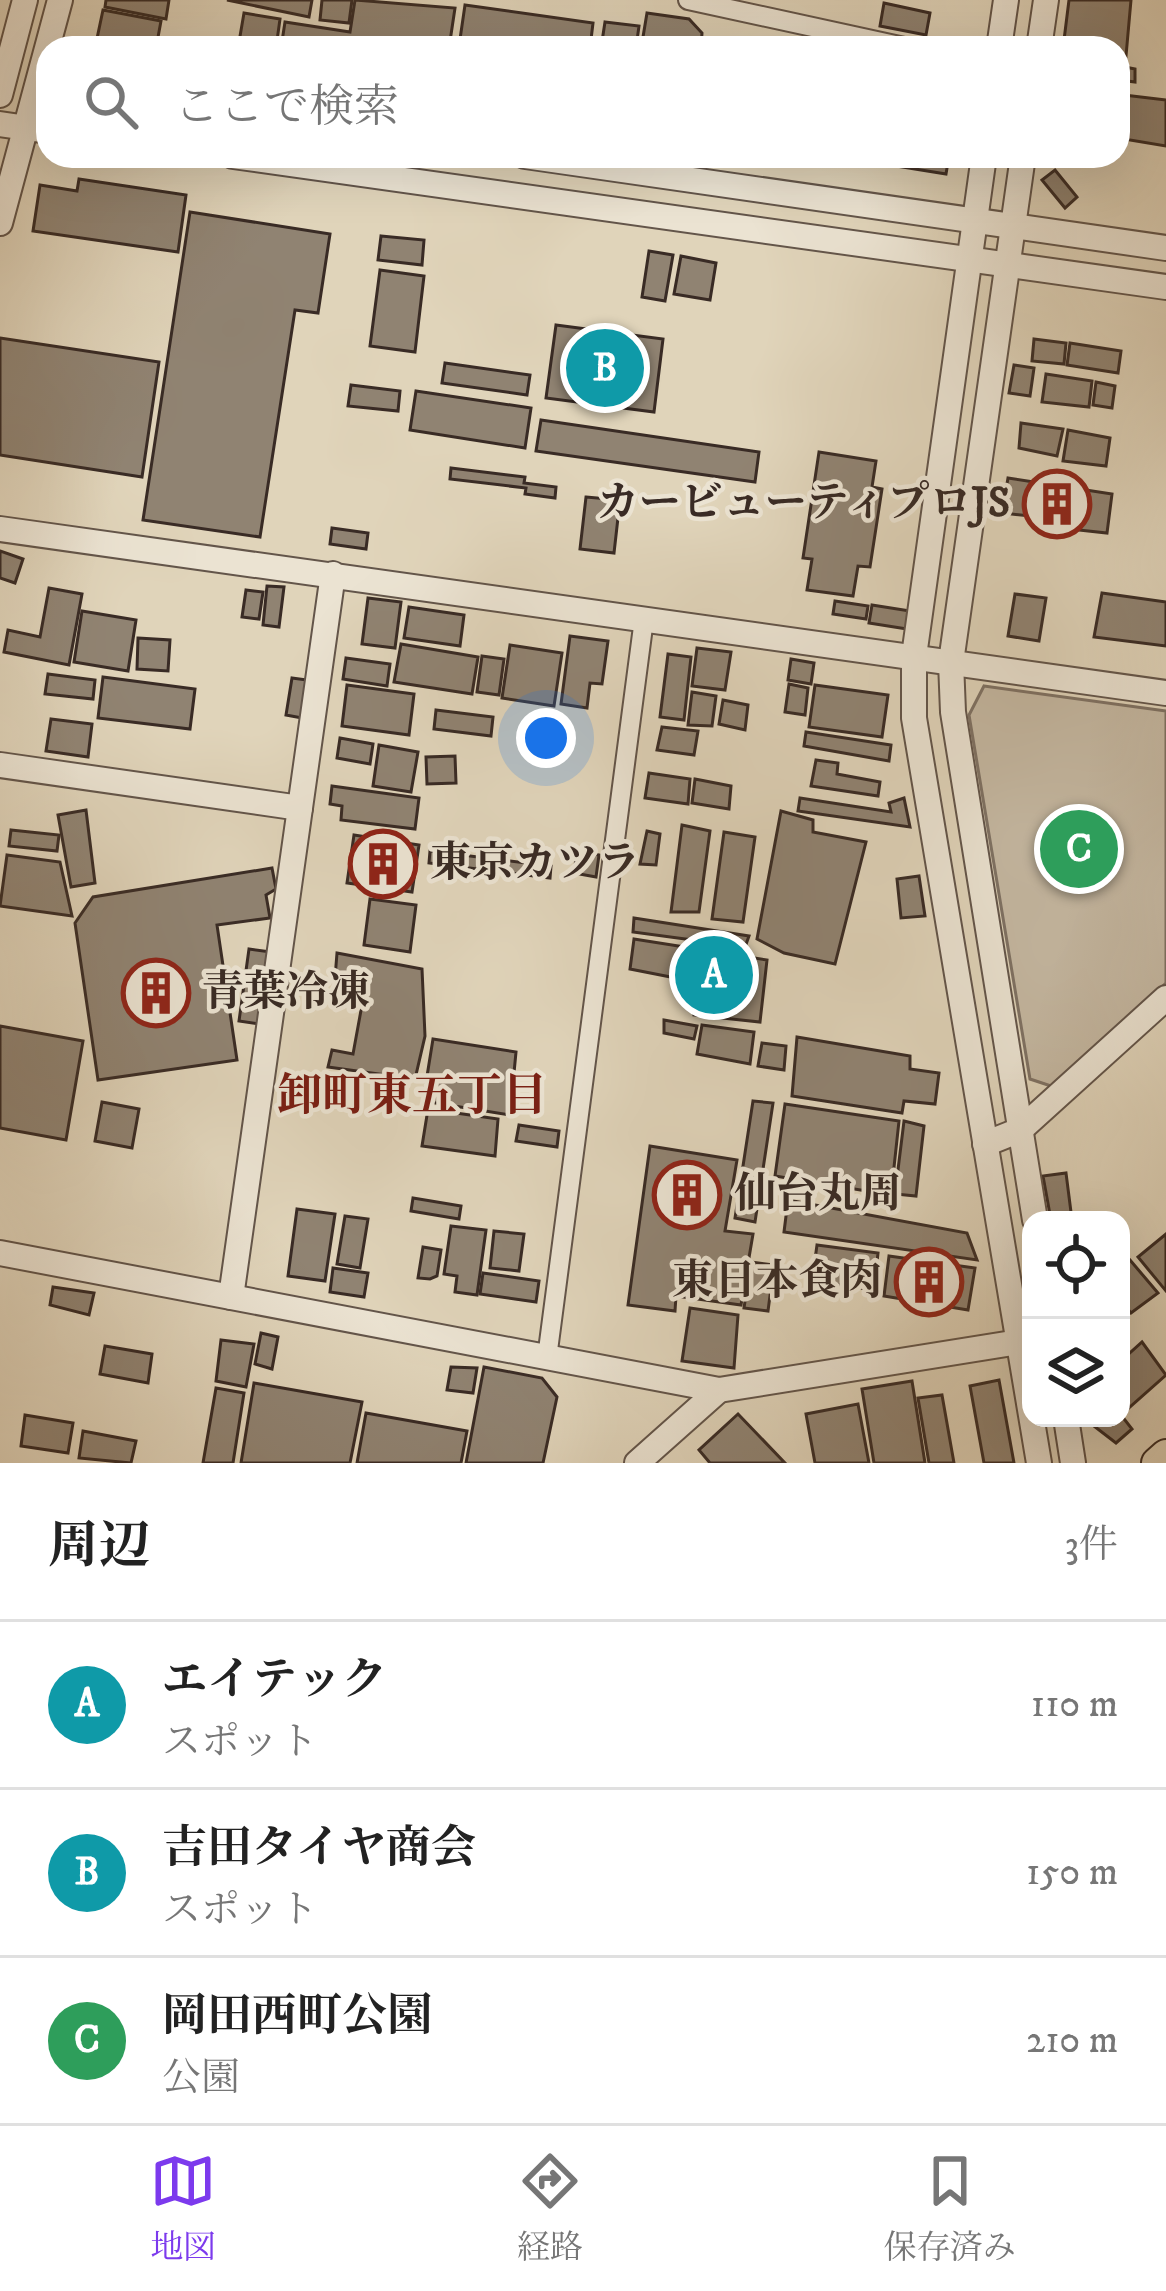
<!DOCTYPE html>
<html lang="ja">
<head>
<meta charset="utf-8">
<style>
  :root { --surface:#fff; --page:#f2f2f2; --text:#222; --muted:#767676; --line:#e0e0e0; --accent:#7c3aed }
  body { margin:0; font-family:"IM FELL DW Pica","Noto Serif JP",serif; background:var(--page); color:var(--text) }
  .controls { position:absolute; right:36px; bottom:36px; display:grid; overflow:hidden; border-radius:24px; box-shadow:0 12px 48px #0002 }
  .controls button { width:108px; height:108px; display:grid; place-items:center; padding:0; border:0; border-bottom:3px solid var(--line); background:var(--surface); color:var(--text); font:60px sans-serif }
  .you { position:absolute; left:546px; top:738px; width:42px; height:42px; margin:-30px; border:9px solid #fff; border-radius:50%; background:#1a73e8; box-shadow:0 0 0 18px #1a73e833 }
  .badge { display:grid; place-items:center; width:78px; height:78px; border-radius:50%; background:var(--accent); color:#fff; font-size:39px; font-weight:700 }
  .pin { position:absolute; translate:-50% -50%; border:6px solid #fff; box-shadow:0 3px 12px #0006 }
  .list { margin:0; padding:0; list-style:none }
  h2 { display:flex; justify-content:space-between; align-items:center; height:156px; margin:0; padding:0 48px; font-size:51px }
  h2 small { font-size:39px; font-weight:400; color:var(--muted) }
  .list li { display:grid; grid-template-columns:78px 1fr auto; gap:36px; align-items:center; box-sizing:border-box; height:168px; padding:0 48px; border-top:3px solid var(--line) }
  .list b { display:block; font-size:45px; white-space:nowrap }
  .list p { margin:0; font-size:39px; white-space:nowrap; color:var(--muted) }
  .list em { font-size:39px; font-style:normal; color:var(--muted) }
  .icon { flex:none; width:66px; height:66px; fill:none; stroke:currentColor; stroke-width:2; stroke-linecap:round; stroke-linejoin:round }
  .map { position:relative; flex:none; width:1166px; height:1463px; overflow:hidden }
  .search { position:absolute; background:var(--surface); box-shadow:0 12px 48px #0002; left:36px; right:36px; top:36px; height:132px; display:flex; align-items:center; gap:30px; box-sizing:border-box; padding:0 42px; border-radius:36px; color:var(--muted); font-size:45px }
  .sheet { height:660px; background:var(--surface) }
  nav { display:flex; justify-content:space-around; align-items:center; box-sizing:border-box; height:168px; border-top:3px solid var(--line); background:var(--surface); font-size:33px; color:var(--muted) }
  nav a { display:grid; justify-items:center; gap:6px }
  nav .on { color:var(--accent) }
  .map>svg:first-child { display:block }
  .green { fill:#c4b7a1; stroke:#7e7163; stroke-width:3 }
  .building { fill:#908372; stroke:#392b25; stroke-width:3 }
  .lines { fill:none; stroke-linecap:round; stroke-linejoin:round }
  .minor-casing { stroke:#63554a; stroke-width:22 }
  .tertiary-casing { stroke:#63554a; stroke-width:28 }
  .primary-casing { stroke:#392b25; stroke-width:34 }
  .minor { stroke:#ebe3d2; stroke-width:18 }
  .tertiary { stroke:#ebe3d2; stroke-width:24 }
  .primary { stroke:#e0d4ba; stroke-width:30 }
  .labels { text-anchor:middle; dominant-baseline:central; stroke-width:9; stroke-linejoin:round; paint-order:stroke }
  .poi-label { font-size:42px; font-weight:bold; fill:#392b25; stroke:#ebe3d2; text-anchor:start }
  .neighbourhood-label { font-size:45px; font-weight:bold; fill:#7a1f14; stroke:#ebe3d2 }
</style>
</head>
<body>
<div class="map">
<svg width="1166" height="1463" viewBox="0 0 1166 1463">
  <rect width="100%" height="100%" fill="#e0d4ba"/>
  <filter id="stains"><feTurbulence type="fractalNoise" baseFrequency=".00167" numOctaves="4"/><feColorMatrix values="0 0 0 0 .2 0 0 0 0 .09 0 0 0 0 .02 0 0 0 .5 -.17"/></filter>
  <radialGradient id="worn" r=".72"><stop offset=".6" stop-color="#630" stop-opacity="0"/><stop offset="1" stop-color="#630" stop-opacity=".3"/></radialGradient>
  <path class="green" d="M984 686 1166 711V983L1051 1086 1030 1079 969 715Z"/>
  <g class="building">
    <path d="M106 0H169L166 19 105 7Z"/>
    <path d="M227 0H312L309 17Z"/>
    <path d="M322 0H352L349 23 320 20Z"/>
    <path d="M355 0 455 8 449 48H281L285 22 350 32Z"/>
    <path d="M1069 0H1131L1125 67 1135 69V82L1119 80 1118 86V48H1063Z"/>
    <path d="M884 3 930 13 926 35 880 26Z"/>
    <path d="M465 5 593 23 590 48 459 46Z"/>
    <path d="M103 10 161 21 156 48H95Z"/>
    <path d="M244 13 280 19 276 48H238Z"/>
    <path d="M647 13 689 19 702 33 701 48 642 43Z"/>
    <path d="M605 22 639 26 636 48H601Z"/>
    <path d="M1124 95 1166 100V146L1118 138V102L1123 103Z"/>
    <path d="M834 156H949L946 174Z"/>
    <path d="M1055 170 1077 197 1065 208 1042 180Z"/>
    <path d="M79 179 186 195 178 252 33 231 40 185 77 191Z"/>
    <path d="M190 212 330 234 318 313 295 310 260 537 143 520Z"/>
    <path d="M381 236 424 240 422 265 378 260Z"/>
    <path d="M649 251 673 255 665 301 642 297Z"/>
    <path d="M681 256 716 263 710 300 674 294Z"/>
    <path d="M380 270 424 276 415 352 370 346Z"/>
    <path d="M556 325 663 339 654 412 546 398Z"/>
    <path d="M0 338 159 362 142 477 0 455Z"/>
    <path d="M1034 339 1066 343 1064 364 1032 361Z"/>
    <path d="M1070 343 1121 351 1118 373 1067 365Z"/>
    <path d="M445 363 530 375 527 395 442 383Z"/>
    <path d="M1014 365 1034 368 1030 396 1009 393Z"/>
    <path d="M1046 374 1092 381 1089 407 1042 402Z"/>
    <path d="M1096 382 1115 386 1112 408 1093 405Z"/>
    <path d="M351 385 400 391 398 411 348 406Z"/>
    <path d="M416 391 531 408 525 448 410 430Z"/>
    <path d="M541 420 759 452 755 482 536 451Z"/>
    <path d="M1021 423 1063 429 1057 456 1019 448Z"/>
    <path d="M1068 430 1110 438 1106 466 1063 461Z"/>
    <path d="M819 452 876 461 872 487 882 489 870 567 858 566 853 596 807 590 812 559 803 558Z"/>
    <path d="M451 468 525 477 524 483 556 487 555 498 525 494 526 488 450 479Z"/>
    <path d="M1008 478 1112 494 1107 533 1060 528V519L1002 513Z"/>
    <path d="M586 497 620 500 614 553 580 549Z"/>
    <path d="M332 528 368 533 366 549 330 544Z"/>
    <path d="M0 551 23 559 15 583 0 578Z"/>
    <path d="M267 586 284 587 279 627 263 625Z"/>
    <path d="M49 588 82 594 69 665 4 652 8 630 40 637Z"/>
    <path d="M246 590 263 592 259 619 242 617Z"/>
    <path d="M1102 593 1166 602V646L1094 637Z"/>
    <path d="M1015 594 1046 598 1039 641 1008 636Z"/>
    <path d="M368 598 401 602 395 648 362 644Z"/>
    <path d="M835 601 868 606 866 619 833 614Z"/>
    <path d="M872 605 910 611 907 629 869 623Z"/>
    <path d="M409 607 464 615 460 646 404 638Z"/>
    <path d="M82 611 136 620 128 671 74 662Z"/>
    <path d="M570 636 608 641 602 684 590 683 587 708 561 704Z"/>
    <path d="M138 638 170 640 168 671 137 669Z"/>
    <path d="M401 644 478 657 472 694 394 682Z"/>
    <path d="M510 645 562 653 554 706 502 698Z"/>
    <path d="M697 648 731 652 725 690 692 686Z"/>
    <path d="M668 654 691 657 684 720 660 717Z"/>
    <path d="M482 656 504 659 499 695 477 692Z"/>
    <path d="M346 658 390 664 387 686 343 679Z"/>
    <path d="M791 659 814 663 811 684 788 680Z"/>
    <path d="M48 674 95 680 93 699 45 694Z"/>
    <path d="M103 677 195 689 190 729 98 718Z"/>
    <path d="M292 678 307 680 302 718 286 715Z"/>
    <path d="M789 684 808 688 805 715 785 712Z"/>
    <path d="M347 685 414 694 409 735 342 726Z"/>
    <path d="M815 685 888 695 882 737 809 727Z"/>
    <path d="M692 692 716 696 712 726 688 725Z"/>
    <path d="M723 700 748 705 745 730 719 724Z"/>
    <path d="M436 710 493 717 491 736 434 729Z"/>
    <path d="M51 719 92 724 88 757 46 751Z"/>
    <path d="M662 727 698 731 694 755 657 750Z"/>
    <path d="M806 732 891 745 889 761 804 746Z"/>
    <path d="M340 738 373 744 370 764 337 758Z"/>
    <path d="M379 745 418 752 411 792 373 786Z"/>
    <path d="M455 756 456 783 427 784 426 757Z"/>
    <path d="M816 760 838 763 837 774 880 782 878 796 811 786Z"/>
    <path d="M649 773 690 779 688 804 645 798Z"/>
    <path d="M695 779 731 786 729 809 692 803Z"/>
    <path d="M332 786 419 798 415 829 341 820 342 806 330 804Z"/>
    <path d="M800 798 891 812 889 803 904 798 910 827 798 811Z"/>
    <path d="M86 810 95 883 71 887 58 815Z"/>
    <path d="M781 811 813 820V832L866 842 835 964 784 953 757 939Z"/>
    <path d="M682 825 710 831 699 912H671Z"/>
    <path d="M11 830 59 835 57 851 9 846Z"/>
    <path d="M647 831 660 834 656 865 640 864Z"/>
    <path d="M724 832 755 837 743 922 712 919Z"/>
    <path d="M354 835 419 845 412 892 347 883Z"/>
    <path d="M430 851 551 866 550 878 429 863Z"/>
    <path d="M577 851 599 855 596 877 574 873Z"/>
    <path d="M7 855 60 862 72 916 0 906Z"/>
    <path d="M272 868 276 889 266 895 270 918 217 925 237 1060 98 1080 75 923 93 897Z"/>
    <path d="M919 876 925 916 901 918 897 879Z"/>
    <path d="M370 899 416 905 410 952 364 945Z"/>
    <path d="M634 918 749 936 745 947 633 932Z"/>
    <path d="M634 939 767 960 760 1022 694 1015 696 982 630 969Z"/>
    <path d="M249 949 271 952 260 1024 239 1021Z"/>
    <path d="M337 953 422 969 425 1036 415 1079 328 1067 332 1050 353 1054 366 983 335 978Z"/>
    <path d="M664 1020 697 1026 694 1039 664 1033Z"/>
    <path d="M702 1025 754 1032 750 1064 697 1054Z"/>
    <path d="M0 1026 83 1041 66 1140 0 1128Z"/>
    <path d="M797 1037 910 1056V1069L939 1073 935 1104 904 1101 902 1113 792 1096Z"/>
    <path d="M433 1039 516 1052 510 1115 423 1101Z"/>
    <path d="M762 1043 786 1046 784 1070 758 1066Z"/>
    <path d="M753 1101 773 1103 755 1222 735 1218Z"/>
    <path d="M102 1102 139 1109 132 1148 95 1141Z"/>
    <path d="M785 1104 899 1121 891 1195 775 1176Z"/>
    <path d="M428 1109 498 1119 495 1156 422 1146Z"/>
    <path d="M904 1121 924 1126 916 1196 895 1194Z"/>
    <path d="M519 1125 559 1131 557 1147 516 1141Z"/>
    <path d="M650 1146 737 1160 725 1231 753 1234 741 1305 676 1296 675 1311 628 1305Z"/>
    <path d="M1066 1173 1072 1220H1051L1043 1176Z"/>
    <path d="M413 1198 461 1206 459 1219 411 1211Z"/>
    <path d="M788 1200 967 1233 977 1260 784 1232Z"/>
    <path d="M297 1209 335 1214 325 1281 288 1276Z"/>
    <path d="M345 1216 368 1219 360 1268 337 1264Z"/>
    <path d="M451 1226 486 1230 477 1295 455 1292 457 1276 444 1274Z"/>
    <path d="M494 1231 524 1234 519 1271 490 1268Z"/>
    <path d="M1166 1234V1291L1138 1257Z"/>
    <path d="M817 1245 878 1253 874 1290 812 1281Z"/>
    <path d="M423 1247 441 1250 437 1276 430 1279 418 1278Z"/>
    <path d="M889 1256 975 1268 968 1310 884 1296Z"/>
    <path d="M1130 1260 1158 1293 1131 1313 1121 1301V1267Z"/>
    <path d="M751 1262 774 1265 768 1311 744 1308Z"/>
    <path d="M333 1268 368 1273 364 1297 330 1292Z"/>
    <path d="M483 1273 539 1281 536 1302 480 1294Z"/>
    <path d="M53 1287 94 1293 89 1315 50 1305Z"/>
    <path d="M690 1308 738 1315 734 1368 682 1361Z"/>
    <path d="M261 1333 278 1337 272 1369 255 1364Z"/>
    <path d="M221 1340 254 1344 246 1387 216 1381Z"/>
    <path d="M1142 1342 1166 1375 1121 1415 1132 1429 1116 1443 1090 1423 1094 1418H1121V1361Z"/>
    <path d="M105 1346 152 1354 148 1383 100 1374Z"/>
    <path d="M451 1367 477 1368 473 1393 447 1390Z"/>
    <path d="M484 1367 542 1378 557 1397 543 1463H466Z"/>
    <path d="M999 1380 1014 1463H984L970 1386Z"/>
    <path d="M912 1381 925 1463H874L862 1389Z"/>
    <path d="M254 1383 362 1402 350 1463H241Z"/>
    <path d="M216 1388 244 1393 233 1463H203Z"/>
    <path d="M942 1395 954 1463H929L918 1398Z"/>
    <path d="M858 1404 869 1463H815L806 1414Z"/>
    <path d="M366 1413 467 1431 461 1463H357Z"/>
    <path d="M738 1414 785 1463H710L699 1450Z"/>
    <path d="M25 1415 73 1423 68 1453 21 1446Z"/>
    <path d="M83 1431 136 1441 131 1463 79 1458Z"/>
  </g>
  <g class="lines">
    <defs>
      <g id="minor">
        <path d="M688 0 909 48"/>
        <path d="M547 1358 644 619"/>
      </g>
      <g id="tertiary">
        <path d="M999 48 1006 0"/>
        <path d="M1039 48 1046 0"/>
        <path d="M0 95 25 0"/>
        <path d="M0 124 48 131"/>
        <path d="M233 156 1166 287"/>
        <path d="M525 156 1166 248"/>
        <path d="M984 156 914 656V718L1039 1463"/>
        <path d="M1023 156 951 662 953 712 1035 1220"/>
        <path d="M0 223 60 0"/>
        <path d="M0 529 1166 693"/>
        <path d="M0 765 300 808"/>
        <path d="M985 1144 1020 1130 1166 998"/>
        <path d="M0 1253 719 1390 1031 1340"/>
        <path d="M231 1297 333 574"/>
        <path d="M1066 1418 1073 1463"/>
        <path d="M637 1463 719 1390"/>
      </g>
      <path id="primary" d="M1157 1463 1166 1455"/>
    </defs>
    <use href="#minor" class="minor-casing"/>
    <use href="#tertiary" class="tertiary-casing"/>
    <use href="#primary" class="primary-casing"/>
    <use href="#minor" class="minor"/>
    <use href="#tertiary" class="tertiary"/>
    <use href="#primary" class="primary"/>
  </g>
  <defs>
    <symbol id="building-ring" viewBox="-11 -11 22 22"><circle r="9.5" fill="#ebe3d2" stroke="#8f2418" stroke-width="1.5"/><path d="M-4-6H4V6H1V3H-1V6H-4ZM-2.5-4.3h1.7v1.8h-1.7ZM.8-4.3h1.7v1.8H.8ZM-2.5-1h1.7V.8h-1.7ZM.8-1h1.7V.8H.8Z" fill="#8f2418"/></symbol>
  </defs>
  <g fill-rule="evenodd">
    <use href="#building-ring" x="1019" y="466" width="76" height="76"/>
    <use href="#building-ring" x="345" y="826" width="76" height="76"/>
    <use href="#building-ring" x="118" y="955" width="76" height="76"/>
    <use href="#building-ring" x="649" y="1157" width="76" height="76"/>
    <use href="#building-ring" x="891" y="1244" width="76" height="76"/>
  </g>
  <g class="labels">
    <g class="poi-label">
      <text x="1010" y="504" text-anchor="end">カービューティプロJS</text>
      <text x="430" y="864">東京カツラ</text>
      <text x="202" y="993">青葉冷凍</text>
      <text x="734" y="1195">仙台丸周</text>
      <text x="882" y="1282" text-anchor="end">東日本食肉</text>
    </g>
    <g class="neighbourhood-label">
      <text x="412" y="1097">卸町東五丁目</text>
    </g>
  </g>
  <rect width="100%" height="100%" filter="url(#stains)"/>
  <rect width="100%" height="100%" fill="url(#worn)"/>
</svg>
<div class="controls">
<button><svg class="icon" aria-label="locate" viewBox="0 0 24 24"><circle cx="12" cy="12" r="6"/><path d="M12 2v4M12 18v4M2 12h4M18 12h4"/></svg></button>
<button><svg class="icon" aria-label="layers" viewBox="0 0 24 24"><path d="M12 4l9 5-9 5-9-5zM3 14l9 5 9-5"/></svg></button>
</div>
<div class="you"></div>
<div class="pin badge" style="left:714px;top:975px;background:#0f9aa8">A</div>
<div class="pin badge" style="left:605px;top:368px;background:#0f9aa8">B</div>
<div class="pin badge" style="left:1079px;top:849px;background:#2e9e5b">C</div>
<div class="search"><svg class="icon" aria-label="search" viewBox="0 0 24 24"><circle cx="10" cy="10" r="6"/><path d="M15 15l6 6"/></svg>ここで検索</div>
</div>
<section class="sheet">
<h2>周辺<small>3件</small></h2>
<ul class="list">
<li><span class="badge" style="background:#0f9aa8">A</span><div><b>エイテック</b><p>スポット</p></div><em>110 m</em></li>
<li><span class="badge" style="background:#0f9aa8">B</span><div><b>吉田タイヤ商会</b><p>スポット</p></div><em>150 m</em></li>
<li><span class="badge" style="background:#2e9e5b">C</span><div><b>岡田西町公園</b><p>公園</p></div><em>210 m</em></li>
</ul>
</section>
<nav>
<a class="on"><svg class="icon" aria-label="map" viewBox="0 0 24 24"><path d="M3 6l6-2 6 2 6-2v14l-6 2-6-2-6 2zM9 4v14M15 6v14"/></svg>地図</a>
<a><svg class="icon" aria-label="directions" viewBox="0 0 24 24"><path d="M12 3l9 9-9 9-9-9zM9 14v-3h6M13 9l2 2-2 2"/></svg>経路</a>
<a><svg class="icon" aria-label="saved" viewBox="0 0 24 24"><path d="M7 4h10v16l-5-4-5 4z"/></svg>保存済み</a>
</nav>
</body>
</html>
